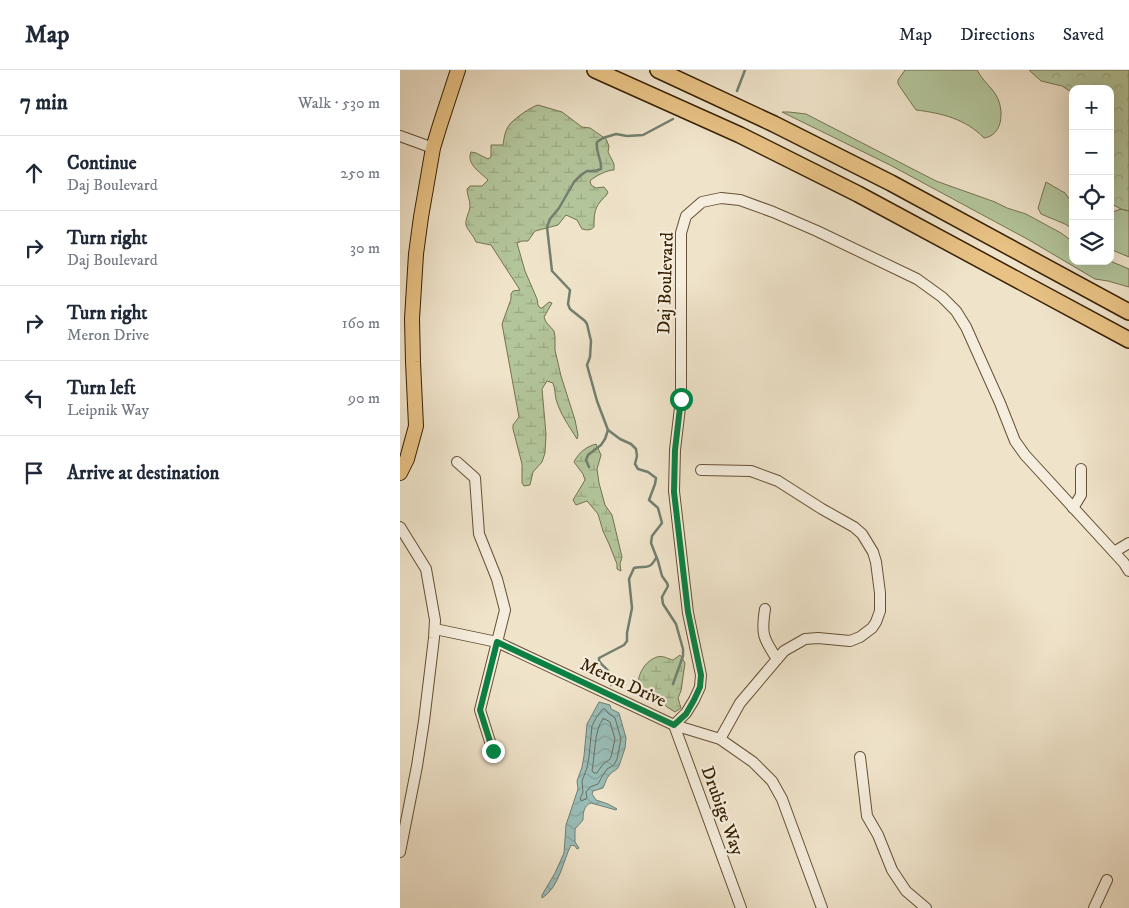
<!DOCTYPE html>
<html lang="en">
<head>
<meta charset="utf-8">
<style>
  :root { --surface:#fff; --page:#f2f2f3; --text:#1f2937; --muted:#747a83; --line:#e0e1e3 }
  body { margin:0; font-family:"IM FELL DW Pica",serif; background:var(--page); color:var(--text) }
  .controls { position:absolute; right:15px; top:15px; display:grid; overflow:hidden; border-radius:10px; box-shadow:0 5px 20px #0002 }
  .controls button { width:45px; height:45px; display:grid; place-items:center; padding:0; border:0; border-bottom:1px solid var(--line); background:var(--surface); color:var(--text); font:25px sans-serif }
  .stop { position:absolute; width:15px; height:15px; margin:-11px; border:4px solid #0b8043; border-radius:50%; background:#fff }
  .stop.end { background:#0b8043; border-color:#fff; box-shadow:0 1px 5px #0008 }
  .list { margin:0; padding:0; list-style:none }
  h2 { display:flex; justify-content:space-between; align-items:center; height:65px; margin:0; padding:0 20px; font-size:21px }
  h2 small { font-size:16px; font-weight:400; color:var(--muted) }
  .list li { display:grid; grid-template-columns:32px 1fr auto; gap:15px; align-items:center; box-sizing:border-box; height:75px; padding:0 20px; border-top:1px solid var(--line) }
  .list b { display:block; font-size:19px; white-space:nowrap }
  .list p { margin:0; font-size:16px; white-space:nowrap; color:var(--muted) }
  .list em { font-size:16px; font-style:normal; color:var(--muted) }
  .icon { flex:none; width:28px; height:28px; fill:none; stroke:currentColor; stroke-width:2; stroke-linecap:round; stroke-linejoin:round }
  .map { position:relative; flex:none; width:729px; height:838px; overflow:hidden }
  header { display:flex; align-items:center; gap:30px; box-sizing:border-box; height:70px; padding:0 25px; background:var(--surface); border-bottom:1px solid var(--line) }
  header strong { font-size:24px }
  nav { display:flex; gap:28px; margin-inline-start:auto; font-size:18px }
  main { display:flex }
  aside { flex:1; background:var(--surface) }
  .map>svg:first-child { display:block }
  .green { fill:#b3c59b; stroke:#75724e }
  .forest { fill:url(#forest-crowns); stroke:#75724e }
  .wetland { fill:url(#wetland-marsh); stroke:#75724e }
  .water { fill:url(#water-waves); stroke:#727f70 }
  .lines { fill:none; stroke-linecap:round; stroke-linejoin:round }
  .shore { stroke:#686f5e; stroke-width:1 }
  .stream { stroke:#727f70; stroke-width:2.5 }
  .minor-casing { stroke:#655134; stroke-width:12 }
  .major-casing { stroke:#372002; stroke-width:16 }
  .highway-casing { stroke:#372002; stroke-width:18 }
  .minor { stroke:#f5eddd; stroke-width:10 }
  .major { stroke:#e8c285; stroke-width:14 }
  .highway { stroke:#e8c285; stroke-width:15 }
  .route { stroke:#0b8043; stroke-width:6 }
  .labels { text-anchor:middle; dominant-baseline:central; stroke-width:4.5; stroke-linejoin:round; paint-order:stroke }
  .street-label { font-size:18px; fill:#372002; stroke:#f5eddd }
</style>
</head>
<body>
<header>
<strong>Map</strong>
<nav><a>Map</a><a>Directions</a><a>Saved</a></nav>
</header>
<main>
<aside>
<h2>7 min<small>Walk · 530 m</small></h2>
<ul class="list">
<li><svg class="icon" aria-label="ahead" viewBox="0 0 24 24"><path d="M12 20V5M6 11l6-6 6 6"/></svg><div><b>Continue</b><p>Daj Boulevard</p></div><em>250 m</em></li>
<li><svg class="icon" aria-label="right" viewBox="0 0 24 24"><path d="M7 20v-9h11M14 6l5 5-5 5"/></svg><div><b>Turn right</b><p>Daj Boulevard</p></div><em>30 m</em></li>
<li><svg class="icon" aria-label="right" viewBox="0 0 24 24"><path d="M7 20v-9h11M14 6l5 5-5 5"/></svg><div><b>Turn right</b><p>Meron Drive</p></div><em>160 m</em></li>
<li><svg class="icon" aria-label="left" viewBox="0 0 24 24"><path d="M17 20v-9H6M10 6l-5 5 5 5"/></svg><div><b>Turn left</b><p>Leipnik Way</p></div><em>90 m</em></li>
<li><svg class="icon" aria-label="arrive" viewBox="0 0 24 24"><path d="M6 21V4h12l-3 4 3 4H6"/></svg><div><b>Arrive at destination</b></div></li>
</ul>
</aside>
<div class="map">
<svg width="729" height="838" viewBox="0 0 729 838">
  <defs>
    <pattern id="forest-crowns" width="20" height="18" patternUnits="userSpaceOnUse" patternTransform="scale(1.25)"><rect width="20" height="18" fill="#b3c59b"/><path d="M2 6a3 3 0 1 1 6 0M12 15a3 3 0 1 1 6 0" fill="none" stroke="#9ba984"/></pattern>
    <pattern id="wetland-marsh" width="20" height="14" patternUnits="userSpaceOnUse" patternTransform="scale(1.25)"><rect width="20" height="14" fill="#b3c59b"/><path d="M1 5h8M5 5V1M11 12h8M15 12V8" fill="none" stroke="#9ba984"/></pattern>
    <pattern id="water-waves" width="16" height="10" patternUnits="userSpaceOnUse" patternTransform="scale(1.25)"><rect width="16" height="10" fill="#9abeb9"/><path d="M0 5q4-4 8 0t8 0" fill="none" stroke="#85a39d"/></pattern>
  </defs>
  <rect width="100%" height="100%" fill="#efe3ca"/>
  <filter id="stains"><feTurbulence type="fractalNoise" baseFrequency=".004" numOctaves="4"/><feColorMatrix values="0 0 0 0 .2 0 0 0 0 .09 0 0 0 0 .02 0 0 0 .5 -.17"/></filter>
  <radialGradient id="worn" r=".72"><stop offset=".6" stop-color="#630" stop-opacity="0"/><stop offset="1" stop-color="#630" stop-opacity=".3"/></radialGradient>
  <g class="green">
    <path d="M505 0H577C586 17 599 20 601 41 601 47 601 51 599 56 596 63 591 67 584 68 566 49 541 43 516 40L498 14V10Z"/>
    <path d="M382 42H389L406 44 536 111 595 132 607 138 626 144 661 163 673 172V191H710L729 199V217L708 211 695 209 629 170 490 95Z"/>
    <path d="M646 112 665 123 673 134V159L665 154 641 144 638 138Z"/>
    <path d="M721 139 729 141V187L710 179V143Z"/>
  </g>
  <path class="forest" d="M629 0H729V141L721 139 710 133V113L713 110 710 105V19H673V23L662 16 641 11Z"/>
  <g class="wetland">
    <path d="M138 35 162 42 182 57 190 58 206 69 209 76 208 82 214 94V100C207 100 195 106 190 111L191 115 196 118 204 117 208 122C206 127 203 128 200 132 194 139 194 148 194 157 190 161 187 160 182 159L177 150 166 145 158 155 135 161 128 171H122L117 173 125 201 137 229 138 235 140 238H142L149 232 152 233 144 247 146 252 154 261 155 267V280L161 306 175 350 178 365 177 369C169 356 160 344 156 329 155 324 155 319 153 313L147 311 142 319 146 364 145 383 142 392 133 402 130 415 124 416 122 413V394L113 359V355L119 347 102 254 111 229V224L113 221 120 220 91 175 76 172C74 166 68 161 66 155 65 148 70 142 70 135 70 130 67 125 67 119L70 116H82L88 110C80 102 66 94 71 82L76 83 88 89 91 87V75H103C104 68 105 60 110 54 114 49 132 36 138 35Z"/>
    <path d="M196 374 201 385 197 399 199 413 205 435 212 445 222 487 220 494 221 501 217 499V494L209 474 203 461 198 444 187 431 176 435 173 430 185 410 183 404 174 392C179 382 186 377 196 374Z"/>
    <path d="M280 585 285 593 281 621 278 628 281 638 275 642 267 637 258 629 239 621C235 608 244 591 257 587 263 585 268 589 273 590Z"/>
  </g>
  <path class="water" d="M199 632 210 635 211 639 219 643 226 668 225 678 219 696 217 699 211 703 207 708 203 718 193 721 192 724 196 730 208 734 217 739 216 740 191 733C184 735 183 743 183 750L175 759V772L179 778 177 779 175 776 171 775C163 791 159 818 142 828V825L155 803 164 783 166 755 178 719 177 711 182 697 184 686 187 654Z"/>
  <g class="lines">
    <g class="shore">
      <path d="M203 639H205L208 643 215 648 221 669 217 689 214 695 207 699 203 705 198 714 190 717 186 722 187 728 182 731 180 729 183 722 182 711 187 698 189 687 192 656 196 648Z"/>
      <path d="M203 649H205L210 652 215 669 211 687 209 690 203 694 197 703H194L192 701C195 686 194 660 203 649Z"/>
    </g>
    <g class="stream">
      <path d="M337 21 345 0"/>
      <path d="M273 49 243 65 227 66 216 64 203 68 197 72C195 82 202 89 201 99L195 101H187L181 105 174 112 159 138 150 149 147 157 152 201 170 220 168 234 170 239 185 251 187 254 191 271 190 287 187 295 197 331 208 360 220 369 231 374 236 379 237 386 235 394 238 399 248 402 256 408 255 414 249 430 258 438 262 453 252 466 251 473 258 491 262 506 267 513 268 516 262 527 263 534 276 554 283 579V586L273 614"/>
      <path d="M189 397 186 390 188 385 201 375 205 369 208 360"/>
      <path d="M211 615C212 598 207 602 199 591V588L224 575 227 571V563L232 538 229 509 234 498C246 495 249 501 256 488"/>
    </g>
    <defs>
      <g id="minor">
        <path d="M0 66 33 78"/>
        <path d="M57 392 75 408 79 464 97 509 105 540 80 640 93 681"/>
        <path d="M301 400 351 401 378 411 422 439 454 457 462 464 473 482 476 492 480 523V541L476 552 472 558 460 567 450 571 418 568 405 569 384 581 340 633 320 669"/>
        <path d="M673 438 681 425V399"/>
        <path d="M0 457 26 499 35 550 34 568 24 651 17 696 0 782"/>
        <path d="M714 482 729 473"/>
        <path d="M365 539C361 564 363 568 377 589"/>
        <path d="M35 559 97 572 274 655 320 669 353 692 372 711 382 729 422 838"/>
        <path d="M274 655 286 643 294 630 300 617 301 605 288 543 274 421 275 380 281 329V163L286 146 302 132 321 128 340 130 373 142 417 161 517 209 542 227 556 241 566 257 600 333 615 371 625 385 724 493 729 501"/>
        <path d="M274 655 341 838"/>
        <path d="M460 687 467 746 478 765 492 800 506 821 526 838"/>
        <path d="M694 838 707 810"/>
      </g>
      <path id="major" d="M0 403 7 389 16 356 13 292 12 249 16 184 21 147 33 78 40 55 58 0"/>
      <g id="highway">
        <path d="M195 0 340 65 458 124 729 270"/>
        <path d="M258 0 374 54 491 113 729 242"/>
      </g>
    </defs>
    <use href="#minor" class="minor-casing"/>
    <use href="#major" class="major-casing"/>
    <use href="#highway" class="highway-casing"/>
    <use href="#minor" class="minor"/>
    <use href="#major" class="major"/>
    <use href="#highway" class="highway"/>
  </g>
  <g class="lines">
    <path class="route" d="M93 681 80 640 97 572 274 655 286 644 294 630 300 617 301 605 288 542 274 422 275 380 281 329"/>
  </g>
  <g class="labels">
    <g class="street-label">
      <text transform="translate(266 213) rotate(-88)">Daj Boulevard</text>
      <text transform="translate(223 613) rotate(25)">Meron Drive</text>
      <text transform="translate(322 741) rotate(70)">Drubige Way</text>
    </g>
  </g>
  <rect width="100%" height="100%" filter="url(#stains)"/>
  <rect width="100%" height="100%" fill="url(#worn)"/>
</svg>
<div class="controls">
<button>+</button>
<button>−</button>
<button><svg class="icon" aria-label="locate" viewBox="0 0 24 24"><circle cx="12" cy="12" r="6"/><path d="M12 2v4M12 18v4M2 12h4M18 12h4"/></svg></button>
<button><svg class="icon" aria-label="layers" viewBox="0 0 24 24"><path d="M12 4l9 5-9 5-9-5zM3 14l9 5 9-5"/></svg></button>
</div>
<div class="stop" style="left:281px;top:329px"></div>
<div class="stop end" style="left:93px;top:681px"></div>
</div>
</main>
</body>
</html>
